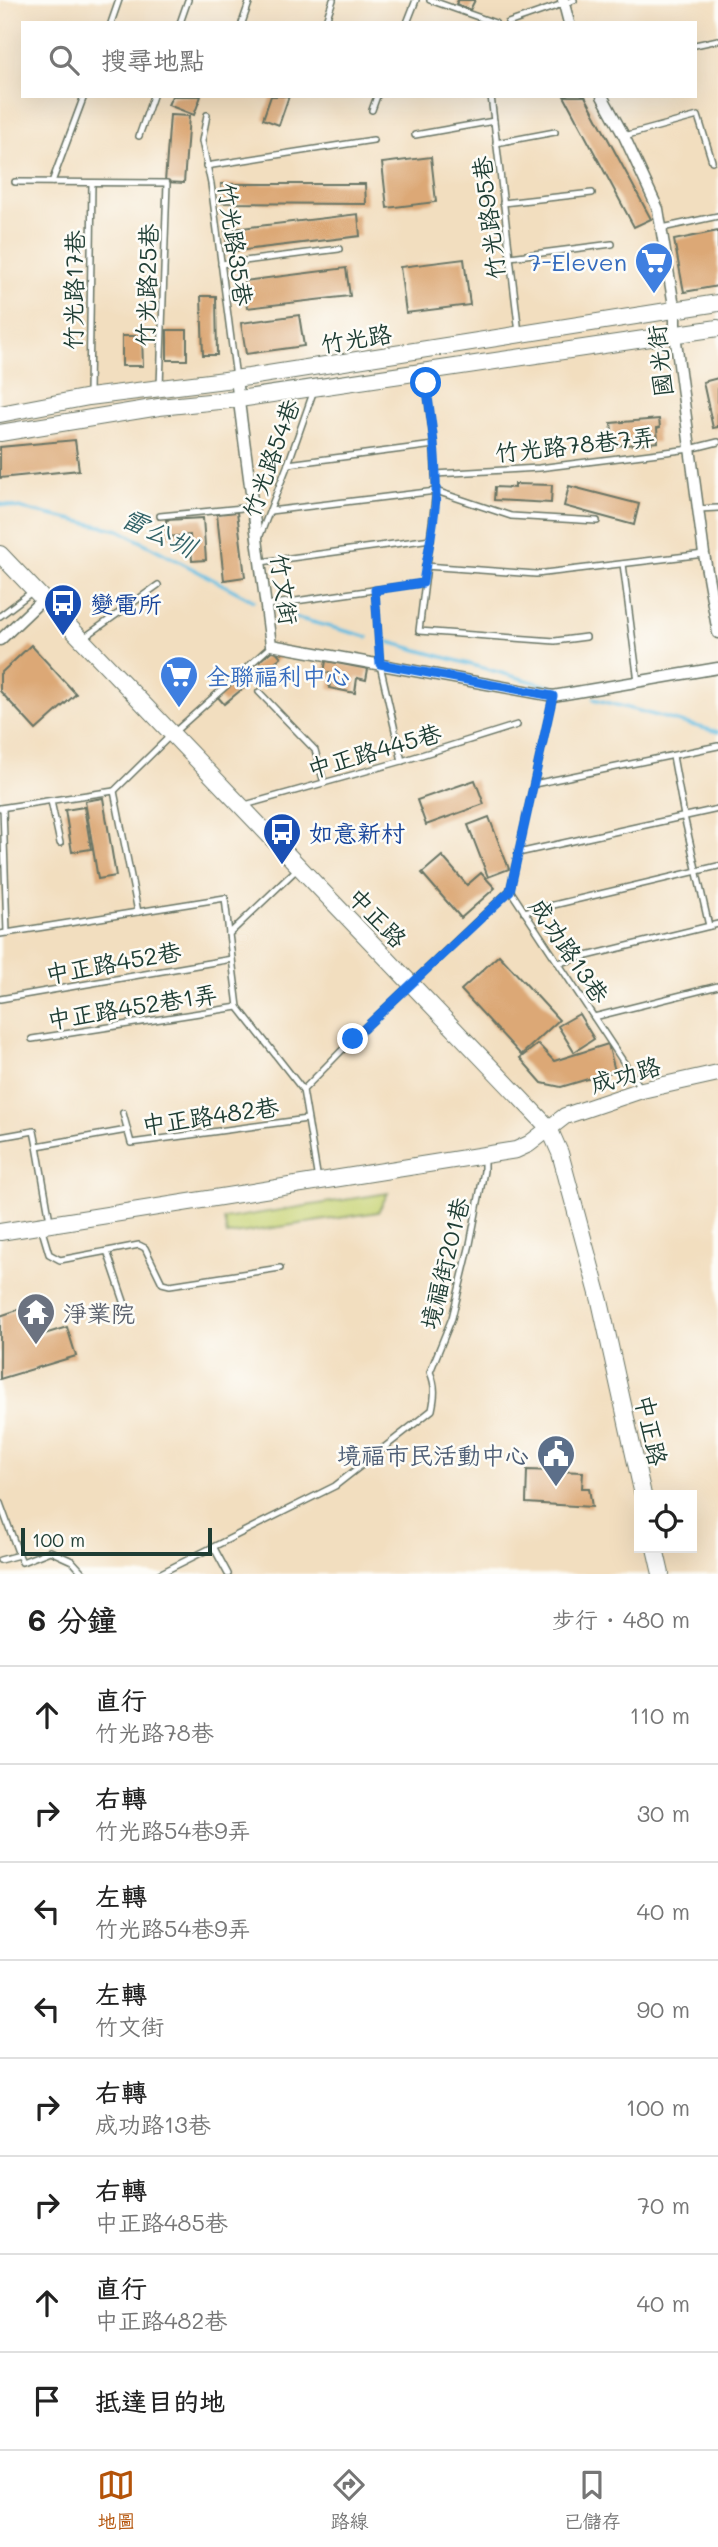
<!DOCTYPE html>
<html lang="zh-TW">
<head>
<meta charset="utf-8">
<style>
  :root { --surface:#fff; --page:#f6f6f6; --text:#222; --muted:#767676; --line:#e0e0e0; --accent:#b45309 }
  body { margin:0; font-family:Mali,"LXGW WenKai TC",sans-serif; background:var(--page); color:var(--text) }
  .controls { position:absolute; right:21px; bottom:21px; display:grid; overflow:hidden; border-radius:0px; box-shadow:0 7px 28px #0002 }
  .controls button { width:63px; height:63px; display:grid; place-items:center; padding:0; border:0; border-bottom:2px solid var(--line); background:var(--surface); color:var(--text); font:35px sans-serif }
  .scale { position:absolute; left:21px; bottom:18px; width:191px; box-sizing:border-box; padding-left:7px; border:4px solid #1f3d34; border-top:0; font-size:19px; line-height:24px; white-space:nowrap; color:#1f3d34; -webkit-text-stroke:5px #fdfcf7; paint-order:stroke }
  .stop { position:absolute; width:21px; height:21px; margin:-16px; border:5px solid #1a73e8; border-radius:50%; background:#fff }
  .stop.end { background:#1a73e8; border-color:#fff; box-shadow:0 2px 7px #0008 }
  .list { margin:0; padding:0; list-style:none }
  h2 { display:flex; justify-content:space-between; align-items:center; height:91px; margin:0; padding:0 28px; font-size:30px }
  h2 small { font-size:23px; font-weight:400; color:var(--muted) }
  .list li { display:grid; grid-template-columns:46px 1fr auto; gap:21px; align-items:center; box-sizing:border-box; height:98px; padding:0 28px; border-top:2px solid var(--line) }
  .list b { display:block; font-size:26px; white-space:nowrap }
  .list p { margin:0; font-size:23px; white-space:nowrap; color:var(--muted) }
  .list em { font-size:23px; font-style:normal; color:var(--muted) }
  .icon { flex:none; width:38px; height:38px; fill:none; stroke:currentColor; stroke-width:2; stroke-linecap:round; stroke-linejoin:round }
  .map { position:relative; flex:none; width:718px; height:1574px; overflow:hidden }
  .search { position:absolute; background:var(--surface); box-shadow:0 7px 28px #0002; left:21px; right:21px; top:21px; height:77px; display:flex; align-items:center; gap:18px; box-sizing:border-box; padding:0 24px; border-radius:0px; color:var(--muted); font-size:26px }
  .sheet { height:875px; background:var(--surface) }
  nav { display:flex; justify-content:space-around; align-items:center; box-sizing:border-box; height:98px; border-top:2px solid var(--line); background:var(--surface); font-size:19px; color:var(--muted) }
  nav a { display:grid; justify-items:center; gap:4px }
  nav .on { color:var(--accent) }
  .map>svg:first-child { display:block }
  .green { fill:#c7d374; stroke:#738854; stroke-width:2 }
  .lines { fill:none; stroke-linecap:round; stroke-linejoin:round }
  .stream { stroke:#62bce0; stroke-width:3.5 }
  .building { fill:#dca876 }
  .lane-casing { stroke:#697565; stroke-width:8 }
  .street-casing { stroke:#697565; stroke-width:13 }
  .secondary-casing { stroke:#697565; stroke-width:18 }
  .lane { stroke:#fff; stroke-width:5 }
  .street { stroke:#fff; stroke-width:10 }
  .secondary { stroke:#fff; stroke-width:16 }
  .route { stroke:#1a73e8; stroke-width:9 }
  .labels { text-anchor:middle; dominant-baseline:central; stroke-width:5; stroke-linejoin:round; paint-order:stroke }
  .street-label { font-size:24px; fill:#1f3d34; stroke:#fdfcf7 }
  .shop-label { font-size:24px; fill:#366cbe; stroke:#fdfcf7; text-anchor:end }
  .transit-label { font-size:24px; fill:#164399; stroke:#fdfcf7; text-anchor:start }
  .worship-label { font-size:24px; fill:#5b616d; stroke:#fdfcf7; text-anchor:start }
  .service-label { font-size:24px; fill:#4e5e75; stroke:#fdfcf7; text-anchor:end }
  .water-label { font-size:26px; font-style:italic; fill:#336368; stroke:#fdfcf7 }
</style>
</head>
<body>
<div class="map">
<svg width="718" height="1574" viewBox="0 0 718 1574">
  <rect width="100%" height="100%" fill="#fdfcf7"/>
  <filter id="ink" filterUnits="userSpaceOnUse"><feTurbulence type="fractalNoise" baseFrequency=".0143" numOctaves="2"/><feDisplacementMap in="SourceGraphic" scale="14" xChannelSelector="R" yChannelSelector="G"/><feConvolveMatrix kernelMatrix="1 2 1 2 8 2 1 2 1" color-interpolation-filters="sRGB"/></filter>
  <filter id="wash" filterUnits="userSpaceOnUse"><feTurbulence type="fractalNoise" baseFrequency=".00686" numOctaves="4" result="noise"/><feDisplacementMap in="SourceGraphic" scale="28" xChannelSelector="R" yChannelSelector="G"/><feGaussianBlur stdDeviation="1.57" result="paint"/><feColorMatrix in="noise" values="0 0 0 0 0 0 0 0 0 0 0 0 0 0 0 0 0 1.4 0 .05"/><feComposite in="paint" operator="in"/></filter>
  <g filter="url(#wash)">
    <rect width="100%" height="100%" fill="#f2debf"/>
    <path class="green" d="M388 1193 378 1212 227 1235 224 1219Z"/>
    <g class="lines">
      <g class="stream">
        <path d="M0 504 119 530 254 601"/>
        <path d="M278 613 368 637"/>
        <path d="M389 642 552 687"/>
        <path d="M594 699 718 732"/>
      </g>
    </g>
    <g id="blocks">
      <g class="building">
        <path d="M458 0H475L470 10 456 4Z"/>
        <path d="M172 96H201L194 115 168 105Z"/>
        <path d="M271 96H289L279 125 263 119Z"/>
        <path d="M564 96H585L651 219 634 227Z"/>
        <path d="M170 115 189 116 184 183 165 182Z"/>
        <path d="M431 157 436 202 387 208 382 163Z"/>
        <path d="M221 184H365L366 204 222 203Z"/>
        <path d="M358 214 360 236 228 252 225 230Z"/>
        <path d="M718 231V286L684 292 674 240Z"/>
        <path d="M464 259 470 305 406 313 400 267Z"/>
        <path d="M346 268 350 296 247 308 244 281Z"/>
        <path d="M201 296H216L217 355H203Z"/>
        <path d="M299 315 304 346 246 354 241 323Z"/>
        <rect x="167" y="330" width="20" height="30"/>
        <path d="M122 336H142L143 366H122Z"/>
        <path d="M718 378V427L713 428 703 382Z"/>
        <path d="M659 419 660 427 657 428 658 442 614 446 611 423Z"/>
        <path d="M75 440 79 470 0 478V447Z"/>
        <path d="M515 484 552 485 551 503 494 500 495 487 515 488Z"/>
        <path d="M569 486 639 504 634 525 564 506Z"/>
        <path d="M237 512 245 577 224 580 217 514Z"/>
        <path d="M203 518 206 560 192 561 190 535 167 537 166 520Z"/>
        <path d="M31 645 76 694 36 730 0 691V674Z"/>
        <path d="M274 649 281 657 224 704 217 696Z"/>
        <path d="M326 661 368 669 366 680 357 678 355 693 329 688 332 674 324 672Z"/>
        <path d="M475 780 484 804 426 825 417 800Z"/>
        <path d="M103 798 116 876 98 879 85 801Z"/>
        <path d="M84 807 91 849 72 852 65 810Z"/>
        <path d="M489 817 509 869 488 877 468 825Z"/>
        <path d="M442 856 467 885 481 873 495 888 461 918 422 873Z"/>
        <path d="M499 955 559 1020 521 1055 461 990Z"/>
        <path d="M579 1014 594 1039 574 1052 558 1026Z"/>
        <path d="M538 1044 554 1061 608 1044 615 1071 561 1087 542 1083 520 1058Z"/>
        <path d="M26 1307 35 1337 67 1327 76 1356 0 1379V1316Z"/>
        <path d="M527 1470 583 1472 582 1488H589L592 1507 526 1503Z"/>
      </g>
    </g>
  </g>
  <g filter="url(#ink)">
    <use href="#blocks" fill-opacity="0" stroke="#697565" stroke-width="2"/>
    <g class="lines">
      <defs>
        <g id="lane">
          <path d="M430 0 495 23"/>
          <path d="M111 23 119 0"/>
          <path d="M180 23 188 0"/>
          <path d="M242 23 250 0"/>
          <path d="M325 23 333 0"/>
          <path d="M407 23 416 0"/>
          <path d="M508 23 574 0"/>
          <path d="M695 45 718 40"/>
          <path d="M491 96 519 333"/>
          <path d="M372 110 377 96"/>
          <path d="M207 115 202 141 211 184 236 378"/>
          <path d="M415 135 494 121"/>
          <path d="M139 136 153 96"/>
          <path d="M624 136 698 116 712 161"/>
          <path d="M496 143 555 132"/>
          <path d="M206 166 373 140"/>
          <path d="M15 182 167 183 160 386"/>
          <path d="M52 182 84 96"/>
          <path d="M503 203 592 193"/>
          <path d="M662 228 718 216"/>
          <path d="M510 257 612 244"/>
          <path d="M221 264 339 249"/>
          <path d="M425 375 434 445 436 491 419 631 555 641 586 637"/>
          <path d="M89 394 92 183"/>
          <path d="M288 464 434 445"/>
          <path d="M435 474 539 468 690 449 718 442"/>
          <path d="M698 509 718 508"/>
          <path d="M270 511 436 491 511 516 597 521"/>
          <path d="M160 516 253 507"/>
          <path d="M259 538 288 464 314 390"/>
          <path d="M261 562 431 539"/>
          <path d="M623 564 638 682"/>
          <path d="M425 566 536 574 704 554"/>
          <path d="M375 590 380 665 402 761"/>
          <path d="M267 605 423 583"/>
          <path d="M0 616 33 591"/>
          <path d="M85 637 158 585"/>
          <path d="M259 692 315 750 324 783"/>
          <path d="M553 696 510 890 640 1087"/>
          <path d="M673 756 684 816 709 926"/>
          <path d="M534 784 718 746"/>
          <path d="M114 791 138 912"/>
          <path d="M51 801 60 843"/>
          <path d="M245 805 402 761 517 725"/>
          <path d="M0 808 114 791 171 735 271 646"/>
          <path d="M3 808 7 933"/>
          <path d="M518 853 718 809"/>
          <path d="M297 869 229 934 238 1007 303 1090"/>
          <path d="M524 912 718 866"/>
          <path d="M0 934 225 898 229 934"/>
          <path d="M558 963 718 924"/>
          <path d="M0 999 232 959"/>
          <path d="M594 1017 718 986"/>
          <path d="M32 1039 238 1007"/>
          <path d="M123 1113 131 1143 307 1119"/>
          <path d="M0 1137 34 1131 37 1146 127 1130"/>
          <path d="M37 1146 50 1221"/>
          <path d="M318 1180 303 1090 353 1039 510 890"/>
          <path d="M41 1227 49 1254 60 1260 139 1245 145 1248 162 1283 170 1285 280 1268"/>
          <path d="M107 1251 131 1322"/>
          <path d="M0 1503 19 1555"/>
          <path d="M214 1548 228 1574"/>
          <path d="M0 1560 19 1555 22 1562 50 1551 72 1561 84 1574"/>
          <path d="M159 1574 335 1486 432 1410C435 1396 436 1386 430 1372L452 1318 470 1244 484 1171V1158"/>
        </g>
        <g id="street">
          <path d="M563 0 569 23"/>
          <path d="M602 96 624 136 658 209 675 312V334L704 554 718 633"/>
          <path d="M236 379 271 645 553 696 718 668"/>
          <path d="M0 640 44 598"/>
        </g>
        <g id="secondary">
          <path d="M0 414 89 397 249 377 718 303"/>
          <path d="M0 433 159 407 239 399 718 328"/>
          <path d="M0 554 549 1128 560 1153 600 1301 643 1495"/>
          <path d="M0 1232 516 1150 529 1144 565 1116 642 1090 718 1073"/>
          <path d="M655 1548 661 1574"/>
        </g>
      </defs>
      <use href="#lane" class="lane-casing"/>
      <use href="#street" class="street-casing"/>
      <use href="#secondary" class="secondary-casing"/>
      <use href="#lane" class="lane"/>
      <use href="#street" class="street"/>
      <use href="#secondary" class="secondary"/>
    </g>
  </g>
  <g class="lines" filter="url(#ink)">
    <path class="route" d="M353 1039 510 891 553 696 380 664 375 590 423 583C427 552 436 522 436 492 437 455 431 419 426 383"/>
  </g>
  <defs>
    <symbol id="supermarket-pin" viewBox="-11 -11 22 30"><path d="M0 17L-7.5 6A9.5 9.5 0 1 1 7.5 6Z" fill="#3f7fe0" stroke="#fdfcf7"/><path d="M-6-5.5h2.5l.6 2H6L4.5 2H-2.5L-4.4-4H-6ZM-1.5 3.2a1.3 1.3 0 1 0 .1 0ZM3 3.2a1.3 1.3 0 1 0 .1 0Z" fill="#fff"/></symbol>
    <symbol id="bus-pin" viewBox="-11 -11 22 30"><path d="M0 17L-7.5 6A9.5 9.5 0 1 1 7.5 6Z" fill="#1a4fb4" stroke="#fdfcf7"/><path d="M-5-6H5V4H4V6H2V4H-2V6H-4V4H-5ZM-3.5-4V0h7V-4ZM-3.5 1.2v1.5H-2V1.2ZM2 1.2v1.5H3.5V1.2Z" fill="#fff"/></symbol>
    <symbol id="temple-pin" viewBox="-11 -11 22 30"><path d="M0 17L-7.5 6A9.5 9.5 0 1 1 7.5 6Z" fill="#6b7280" stroke="#fdfcf7"/><path d="M0-6L5-2H3V0L6.5 2.5H4V6H1.5V3h-3V6H-4V2.5H-6.5L-3 0V-2H-5Z" fill="#fff"/></symbol>
    <symbol id="civic-pin" viewBox="-11 -11 22 30"><path d="M0 17L-7.5 6A9.5 9.5 0 1 1 7.5 6Z" fill="#5c6f8a" stroke="#fdfcf7"/><path d="M-.6-6.5H3V-4.5H.6V-3L4-1V1h2V6H-6V1h2V-1L-.6-3ZM-1.2 2.5V6h2.4V2.5Z" fill="#fff"/></symbol>
  </defs>
  <g fill-rule="evenodd">
    <use href="#supermarket-pin" x="632" y="239" width="44" height="60"/>
    <use href="#bus-pin" x="41" y="581" width="44" height="60"/>
    <use href="#supermarket-pin" x="157" y="653" width="44" height="60"/>
    <use href="#bus-pin" x="260" y="810" width="44" height="60"/>
    <use href="#temple-pin" x="14" y="1290" width="44" height="60"/>
    <use href="#civic-pin" x="534" y="1432" width="44" height="60"/>
  </g>
  <g class="labels">
    <g class="street-label">
      <text transform="translate(488 218) rotate(-97)">竹光路95巷</text>
      <text transform="translate(236 244) rotate(82)">竹光路35巷</text>
      <text transform="translate(146 285) rotate(-88)">竹光路25巷</text>
      <text transform="translate(73 290) rotate(-89)">竹光路17巷</text>
      <text transform="translate(356 338) rotate(-9)">竹光路</text>
      <text transform="translate(659 361) rotate(-96)">國光街</text>
      <text transform="translate(575 444) rotate(-6)">竹光路78巷7弄</text>
      <text transform="translate(270 458) rotate(-70)">竹光路54巷</text>
      <text transform="translate(285 589) rotate(82)">竹文街</text>
      <text transform="translate(374 750) rotate(-16)">中正路445巷</text>
      <text transform="translate(378 917) rotate(46)">中正路</text>
      <text transform="translate(570 950) rotate(56)">成功路13巷</text>
      <text transform="translate(113 962) rotate(-10)">中正路452巷</text>
      <text transform="translate(132 1006) rotate(-9)">中正路452巷1弄</text>
      <text transform="translate(625 1074) rotate(-16)">成功路</text>
      <text transform="translate(210 1115) rotate(-8)">中正路482巷</text>
      <text transform="translate(444 1263) rotate(-76)">境福街201巷</text>
      <text transform="translate(652 1430) rotate(78)">中正路</text>
    </g>
    <g class="shop-label">
      <text x="627" y="261">7-Eleven</text>
      <text x="206" y="675" text-anchor="start">全聯福利中心</text>
    </g>
    <g class="transit-label">
      <text x="90" y="603">變電所</text>
      <text x="309" y="832">如意新村</text>
    </g>
    <g class="worship-label">
      <text x="63" y="1312">淨業院</text>
    </g>
    <g class="service-label">
      <text x="529" y="1454">境福市民活動中心</text>
    </g>
    <g class="water-label">
      <text transform="translate(159 532) rotate(25)">雷公圳</text>
    </g>
  </g>
</svg>
<div class="controls">
<button><svg class="icon" aria-label="locate" viewBox="0 0 24 24"><circle cx="12" cy="12" r="6"/><path d="M12 2v4M12 18v4M2 12h4M18 12h4"/></svg></button>
</div>
<div class="scale">100 m</div>
<div class="stop" style="left:426px;top:383px"></div>
<div class="stop end" style="left:353px;top:1039px"></div>
<div class="search"><svg class="icon" aria-label="search" viewBox="0 0 24 24"><circle cx="10" cy="10" r="6"/><path d="M15 15l6 6"/></svg>搜尋地點</div>
</div>
<section class="sheet">
<h2>6 分鐘<small>步行 · 480 m</small></h2>
<ul class="list">
<li><svg class="icon" aria-label="ahead" viewBox="0 0 24 24"><path d="M12 20V5M6 11l6-6 6 6"/></svg><div><b>直行</b><p>竹光路78巷</p></div><em>110 m</em></li>
<li><svg class="icon" aria-label="right" viewBox="0 0 24 24"><path d="M7 20v-9h11M14 6l5 5-5 5"/></svg><div><b>右轉</b><p>竹光路54巷9弄</p></div><em>30 m</em></li>
<li><svg class="icon" aria-label="left" viewBox="0 0 24 24"><path d="M17 20v-9H6M10 6l-5 5 5 5"/></svg><div><b>左轉</b><p>竹光路54巷9弄</p></div><em>40 m</em></li>
<li><svg class="icon" aria-label="left" viewBox="0 0 24 24"><path d="M17 20v-9H6M10 6l-5 5 5 5"/></svg><div><b>左轉</b><p>竹文街</p></div><em>90 m</em></li>
<li><svg class="icon" aria-label="right" viewBox="0 0 24 24"><path d="M7 20v-9h11M14 6l5 5-5 5"/></svg><div><b>右轉</b><p>成功路13巷</p></div><em>100 m</em></li>
<li><svg class="icon" aria-label="right" viewBox="0 0 24 24"><path d="M7 20v-9h11M14 6l5 5-5 5"/></svg><div><b>右轉</b><p>中正路485巷</p></div><em>70 m</em></li>
<li><svg class="icon" aria-label="ahead" viewBox="0 0 24 24"><path d="M12 20V5M6 11l6-6 6 6"/></svg><div><b>直行</b><p>中正路482巷</p></div><em>40 m</em></li>
<li><svg class="icon" aria-label="arrive" viewBox="0 0 24 24"><path d="M6 21V4h12l-3 4 3 4H6"/></svg><div><b>抵達目的地</b></div></li>
</ul>
</section>
<nav>
<a class="on"><svg class="icon" aria-label="map" viewBox="0 0 24 24"><path d="M3 6l6-2 6 2 6-2v14l-6 2-6-2-6 2zM9 4v14M15 6v14"/></svg>地圖</a>
<a><svg class="icon" aria-label="directions" viewBox="0 0 24 24"><path d="M12 3l9 9-9 9-9-9zM9 14v-3h6M13 9l2 2-2 2"/></svg>路線</a>
<a><svg class="icon" aria-label="saved" viewBox="0 0 24 24"><path d="M7 4h10v16l-5-4-5 4z"/></svg>已儲存</a>
</nav>
</body>
</html>
